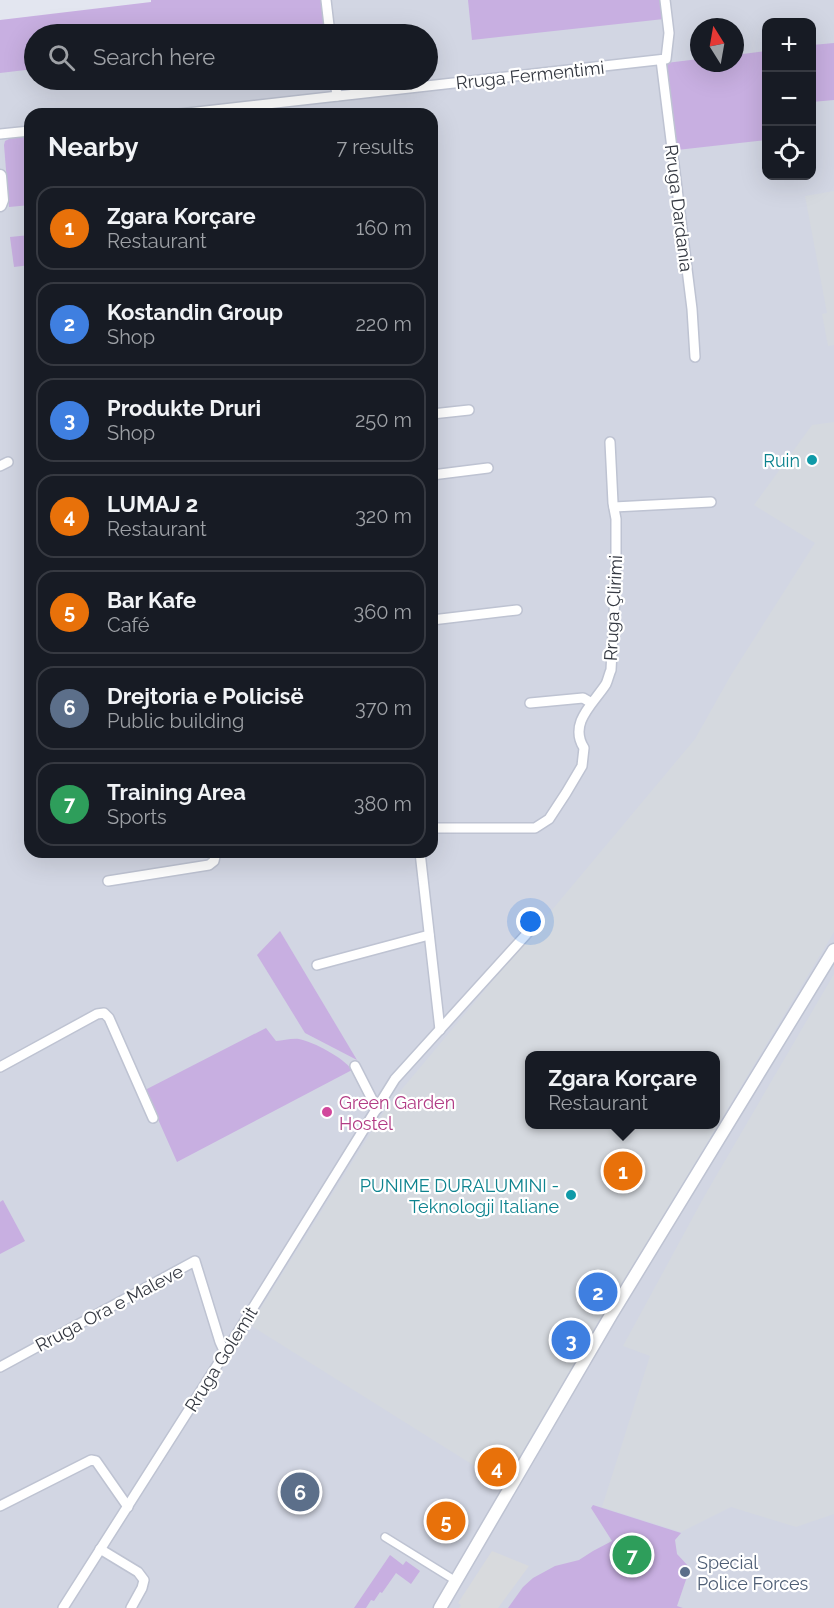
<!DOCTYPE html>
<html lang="en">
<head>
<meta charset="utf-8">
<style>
  :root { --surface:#171b24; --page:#20242c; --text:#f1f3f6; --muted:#9ea1a6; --line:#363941; --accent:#25bce5 }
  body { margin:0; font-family:Raleway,sans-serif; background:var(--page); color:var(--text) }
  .controls { position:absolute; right:18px; top:18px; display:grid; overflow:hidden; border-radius:12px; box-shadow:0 6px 24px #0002 }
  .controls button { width:54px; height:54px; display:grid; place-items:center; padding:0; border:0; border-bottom:2px solid var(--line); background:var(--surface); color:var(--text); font:30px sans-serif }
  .compass { position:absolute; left:690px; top:18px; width:54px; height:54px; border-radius:50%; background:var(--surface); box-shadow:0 6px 24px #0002; rotate:349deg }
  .you { position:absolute; left:531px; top:922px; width:21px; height:21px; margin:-15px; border:4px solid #fff; border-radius:50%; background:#1a73e8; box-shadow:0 0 0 9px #1a73e833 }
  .badge { display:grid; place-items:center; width:39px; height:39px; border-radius:50%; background:var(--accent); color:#fff; font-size:20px; font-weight:700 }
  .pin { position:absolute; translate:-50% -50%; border:3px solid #fff; box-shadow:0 2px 6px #0006 }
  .popup { position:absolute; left:525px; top:1051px; width:195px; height:78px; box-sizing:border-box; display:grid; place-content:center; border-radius:12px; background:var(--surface); filter:drop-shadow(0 2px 4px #0005); font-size:20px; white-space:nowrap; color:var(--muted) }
  .popup b { font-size:22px; color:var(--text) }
  .popup::after { content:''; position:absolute; left:50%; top:100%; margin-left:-12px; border:12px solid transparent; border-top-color:var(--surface) }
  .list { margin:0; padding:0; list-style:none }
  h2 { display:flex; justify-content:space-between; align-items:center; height:78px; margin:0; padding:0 24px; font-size:26px }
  h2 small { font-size:20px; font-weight:400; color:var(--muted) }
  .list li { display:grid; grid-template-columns:39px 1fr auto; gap:18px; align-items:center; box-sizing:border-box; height:84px; margin:0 12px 12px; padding:0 12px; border:2px solid var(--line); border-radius:18px }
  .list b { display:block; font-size:22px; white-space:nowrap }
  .list p { margin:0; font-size:20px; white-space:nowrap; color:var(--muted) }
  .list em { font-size:20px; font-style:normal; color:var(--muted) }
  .icon { flex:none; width:33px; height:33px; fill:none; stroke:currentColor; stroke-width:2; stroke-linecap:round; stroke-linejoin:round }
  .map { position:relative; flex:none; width:834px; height:1608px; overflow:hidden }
  .search { position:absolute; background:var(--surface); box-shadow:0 6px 24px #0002; left:24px; top:24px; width:414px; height:66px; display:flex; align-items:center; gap:15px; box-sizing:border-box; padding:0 21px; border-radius:33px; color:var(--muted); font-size:22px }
  .panel { position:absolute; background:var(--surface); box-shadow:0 6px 24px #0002; left:24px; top:108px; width:414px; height:750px; border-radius:18px }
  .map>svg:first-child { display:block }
  .residential { fill:#d2d6e3; fill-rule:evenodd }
  .industrial { fill:#d5d9df; fill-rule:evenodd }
  .green { fill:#c8afe1 }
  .parking { fill:#d8dadd }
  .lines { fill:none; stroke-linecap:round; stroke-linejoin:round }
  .pedestrian-casing { stroke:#bec3d2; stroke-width:10 }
  .minor-casing { stroke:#bec3d2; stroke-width:12 }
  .tertiary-casing { stroke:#bec3d2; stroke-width:15 }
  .pedestrian { stroke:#fff; stroke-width:7 }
  .minor { stroke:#fff; stroke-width:9 }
  .tertiary { stroke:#fff; stroke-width:12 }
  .culture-dot { fill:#0f9aa8; stroke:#fff; stroke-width:2 }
  .hotel-dot { fill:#d1479c; stroke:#fff; stroke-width:2 }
  .service-dot { fill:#5c6f8a; stroke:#fff; stroke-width:2 }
  .labels { text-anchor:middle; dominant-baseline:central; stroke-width:4.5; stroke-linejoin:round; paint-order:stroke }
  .street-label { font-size:18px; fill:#343841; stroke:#fff }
  .culture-label { font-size:18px; fill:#0d838f; stroke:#fff; text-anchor:end }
  .hotel-label { font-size:18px; fill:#b23c85; stroke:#fff; text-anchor:start }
  .service-label { font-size:18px; fill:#4e5e75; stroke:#fff; text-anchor:start }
</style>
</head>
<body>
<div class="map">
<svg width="834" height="1608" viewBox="0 0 834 1608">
  <rect width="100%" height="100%" fill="#e3e6f0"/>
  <path class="residential" d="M293 0H834V1608H0V31ZM766 22H812V176H766ZM699 27H735V63H699ZM34 34H428V80H34ZM30 114H432V852H30ZM530 1056H716V1124H530Z"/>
  <g class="industrial">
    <path d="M834 191V345L828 346 822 314 827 313 805 196Z"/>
    <path d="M834 422V932L666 1211 508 1487 250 1325 387 1107 695 739 731 675 815 543 754 505 812 425ZM530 1056H716V1124H530Z"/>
    <path d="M834 974V1514L796 1527 731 1507 681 1532 602 1507 650 1356 623 1346 705 1195Z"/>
  </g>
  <g class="green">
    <path d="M151 0H321L325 32 303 34H34V69L0 73V20L151 2Z"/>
    <path d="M468 0H662L664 19 472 40Z"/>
    <path d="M834 43V100L812 102V45Z"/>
    <path d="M766 51V140L677 150 666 63 699 59V63H735V55Z"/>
    <path d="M30 136V205L9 207 4 145 5 141 11 138Z"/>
    <path d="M30 235V265L14 267 10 237Z"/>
    <path d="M280 931 357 1060 305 1033 257 955Z"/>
    <path d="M266 1028 276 1041C283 1041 291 1038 299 1039 314 1042 344 1058 352 1070L177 1162 145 1090Z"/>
    <path d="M3 1200 25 1241 0 1254V1202Z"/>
    <path d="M593 1505 681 1533 675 1540 677 1554 690 1568 677 1606 683 1608H508L523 1587 533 1578 555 1566 579 1560 593 1551 612 1541 591 1508Z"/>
    <path d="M390 1555 403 1565 406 1561 420 1571 411 1584 396 1573 382 1593 380 1592 374 1601 371 1600 366 1608H354Z"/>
  </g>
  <path class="parking" d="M492 1551 529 1566 498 1608H459L461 1605 458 1603Z"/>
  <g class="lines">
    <defs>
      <path id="pedestrian" d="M385 1537 456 1581"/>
      <g id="minor">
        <path d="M326 0 330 34"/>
        <path d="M661 60 692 309 695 357"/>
        <path d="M335 80 337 96"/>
        <path d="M179 114 666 59 669 33 665 0"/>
        <path d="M0 134 30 131"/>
        <path d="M432 414 469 410"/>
        <path d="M0 466 8 462"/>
        <path d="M432 475 488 468"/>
        <path d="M614 507 711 502"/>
        <path d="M432 620 517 610"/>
        <path d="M530 703 583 698 590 702"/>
        <path d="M432 828H535L549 819 566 793 582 766 584 748C568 723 594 703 606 684 608 680 609 674 611 670L616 577V519L613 503 610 442"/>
        <path d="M420 852 440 1030"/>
        <path d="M108 881 209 865 214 861 216 852"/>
        <path d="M317 965 429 935"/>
        <path d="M355 1066 377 1109"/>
        <path d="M0 1067 97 1014 104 1013 109 1018 153 1118"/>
        <path d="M0 1367 195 1261 220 1342 225 1353"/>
        <path d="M0 1506 91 1460 96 1461 128 1507"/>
        <path d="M100 1549 138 1572 144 1580 142 1588 131 1608"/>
        <path d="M63 1608 225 1353 395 1079 532 928"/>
      </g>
      <g id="tertiary">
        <path d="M0 176 2 200 0 205"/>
        <path d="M440 1608 611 1315 834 950"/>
      </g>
    </defs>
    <use href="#pedestrian" class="pedestrian-casing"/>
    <use href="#minor" class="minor-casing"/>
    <use href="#tertiary" class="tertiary-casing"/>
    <use href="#pedestrian" class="pedestrian"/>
    <use href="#minor" class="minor"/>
    <use href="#tertiary" class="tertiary"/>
  </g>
  <g class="culture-dot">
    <circle cx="812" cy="460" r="6"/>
    <circle cx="571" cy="1195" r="6"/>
  </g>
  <circle class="hotel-dot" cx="327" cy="1112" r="6"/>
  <circle class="service-dot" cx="685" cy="1572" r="6"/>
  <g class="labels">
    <g class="street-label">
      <text transform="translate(530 75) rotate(-6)">Rruga Fermentimi</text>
      <text transform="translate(679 208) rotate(83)">Rruga Dardania</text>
      <text transform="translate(613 608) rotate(-87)">Rruga Çlirimi</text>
      <text transform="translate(109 1308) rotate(-28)">Rruga Ora e Maleve</text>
      <text transform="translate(221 1359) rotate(-58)">Rruga Golemit</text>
    </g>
    <g class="culture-label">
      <text x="800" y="460">Ruin</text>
      <text x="559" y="1185">PUNIME DURALUMINI -<tspan x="559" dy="21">Teknologji Italiane</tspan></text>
    </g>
    <g class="hotel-label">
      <text x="339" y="1102">Green Garden<tspan x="339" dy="21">Hostel</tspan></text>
    </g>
    <g class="service-label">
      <text x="697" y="1562">Special<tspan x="697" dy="21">Police Forces</tspan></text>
    </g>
  </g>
</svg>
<div class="controls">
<button>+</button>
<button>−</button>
<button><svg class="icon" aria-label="locate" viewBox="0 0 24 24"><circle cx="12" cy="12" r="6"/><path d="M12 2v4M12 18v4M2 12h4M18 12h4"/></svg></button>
</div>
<svg class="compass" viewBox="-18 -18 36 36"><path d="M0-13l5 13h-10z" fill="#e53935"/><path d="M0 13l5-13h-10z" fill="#9ea1a6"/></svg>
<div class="you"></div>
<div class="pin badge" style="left:623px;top:1171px;background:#e8710a">1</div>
<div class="popup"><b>Zgara Korçare</b>Restaurant</div>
<div class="pin badge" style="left:598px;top:1292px;background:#3f7fe0">2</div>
<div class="pin badge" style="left:571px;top:1340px;background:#3f7fe0">3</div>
<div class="pin badge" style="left:497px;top:1467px;background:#e8710a">4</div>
<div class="pin badge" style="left:446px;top:1521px;background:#e8710a">5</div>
<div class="pin badge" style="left:300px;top:1492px;background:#5c6f8a">6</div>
<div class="pin badge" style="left:632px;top:1555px;background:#2e9e5b">7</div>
<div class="search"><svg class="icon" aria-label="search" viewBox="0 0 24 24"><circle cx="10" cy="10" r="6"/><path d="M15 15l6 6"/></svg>Search here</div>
<section class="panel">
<h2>Nearby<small>7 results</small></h2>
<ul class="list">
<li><span class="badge" style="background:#e8710a">1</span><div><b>Zgara Korçare</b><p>Restaurant</p></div><em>160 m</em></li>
<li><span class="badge" style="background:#3f7fe0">2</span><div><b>Kostandin Group</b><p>Shop</p></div><em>220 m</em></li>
<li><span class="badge" style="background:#3f7fe0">3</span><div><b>Produkte Druri</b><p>Shop</p></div><em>250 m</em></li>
<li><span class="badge" style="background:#e8710a">4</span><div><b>LUMAJ 2</b><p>Restaurant</p></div><em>320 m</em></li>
<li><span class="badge" style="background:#e8710a">5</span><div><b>Bar Kafe</b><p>Café</p></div><em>360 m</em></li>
<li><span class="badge" style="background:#5c6f8a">6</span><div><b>Drejtoria e Policisë</b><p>Public building</p></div><em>370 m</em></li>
<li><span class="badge" style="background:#2e9e5b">7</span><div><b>Training Area</b><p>Sports</p></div><em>380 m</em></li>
</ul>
</section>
</div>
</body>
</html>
